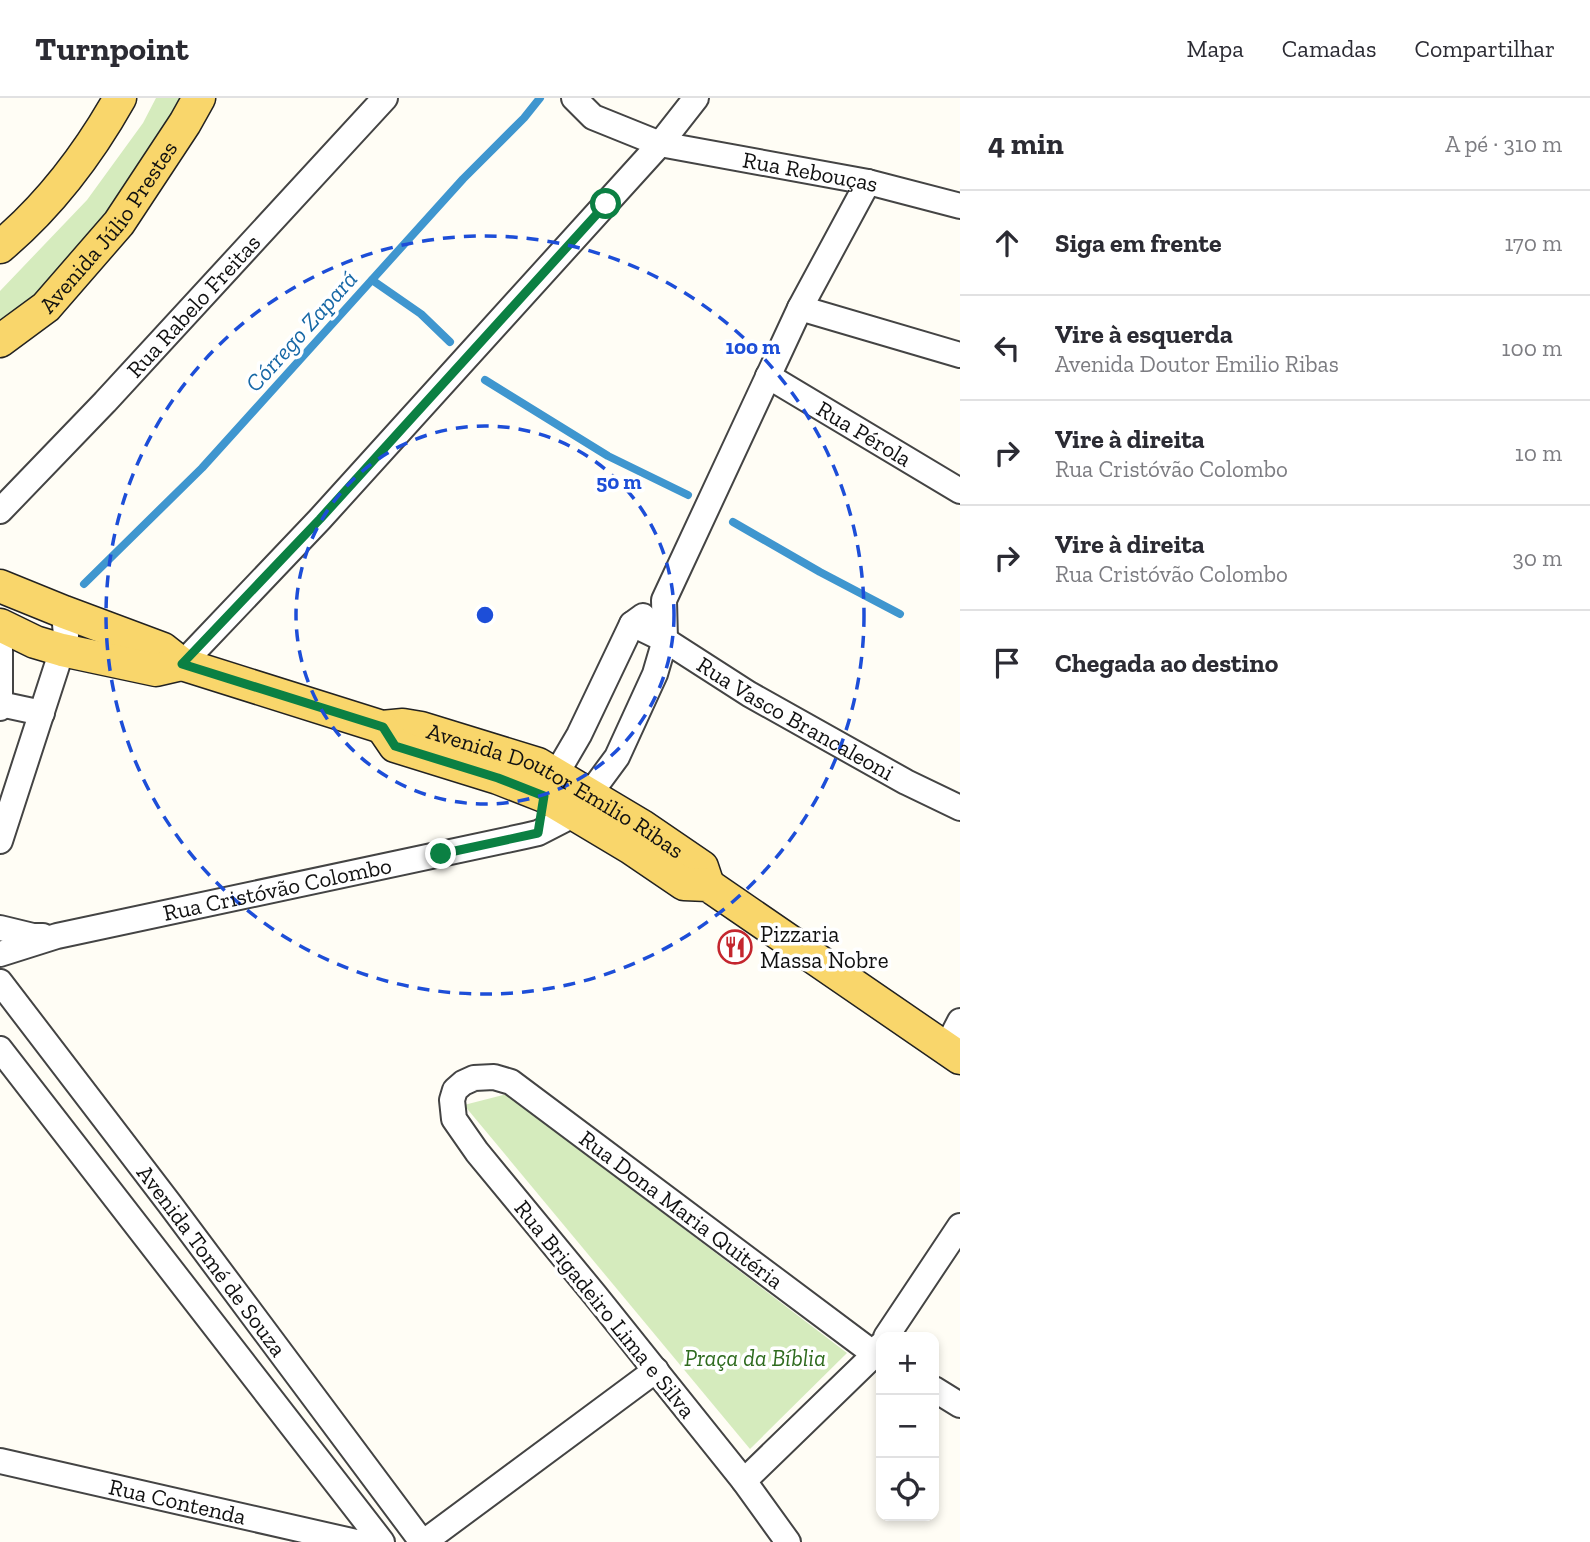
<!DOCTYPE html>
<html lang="pt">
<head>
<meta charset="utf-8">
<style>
  :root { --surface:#fff; --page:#f2f2f3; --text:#2b2b33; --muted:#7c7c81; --line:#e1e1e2 }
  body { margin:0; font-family:"Zilla Slab",serif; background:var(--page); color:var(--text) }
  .controls { position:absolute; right:21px; bottom:21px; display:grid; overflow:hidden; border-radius:14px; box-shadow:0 4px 10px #0003 }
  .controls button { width:63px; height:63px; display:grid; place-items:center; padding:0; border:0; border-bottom:2px solid var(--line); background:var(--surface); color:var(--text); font:35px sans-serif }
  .stop { position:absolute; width:21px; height:21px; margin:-16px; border:5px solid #0b8043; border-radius:50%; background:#fff }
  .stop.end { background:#0b8043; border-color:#fff; box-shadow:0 2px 7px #0008 }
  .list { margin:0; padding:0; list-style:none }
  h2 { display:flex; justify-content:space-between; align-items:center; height:91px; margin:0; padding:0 28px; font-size:30px }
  h2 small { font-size:23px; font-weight:400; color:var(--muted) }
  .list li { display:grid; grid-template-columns:46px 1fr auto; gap:21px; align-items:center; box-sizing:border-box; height:105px; padding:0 28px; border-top:2px solid var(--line) }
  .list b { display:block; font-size:26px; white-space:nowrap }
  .list p { margin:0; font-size:23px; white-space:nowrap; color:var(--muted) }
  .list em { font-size:23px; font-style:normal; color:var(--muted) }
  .icon { flex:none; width:38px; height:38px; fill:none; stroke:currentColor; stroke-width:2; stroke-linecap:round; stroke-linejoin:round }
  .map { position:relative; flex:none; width:960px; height:1444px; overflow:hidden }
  header { display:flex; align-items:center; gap:42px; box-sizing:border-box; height:98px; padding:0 35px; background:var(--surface); border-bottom:2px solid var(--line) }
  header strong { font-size:33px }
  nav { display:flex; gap:38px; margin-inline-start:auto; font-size:24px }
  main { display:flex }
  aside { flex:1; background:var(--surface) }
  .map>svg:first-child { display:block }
  .green { fill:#d5ebbd }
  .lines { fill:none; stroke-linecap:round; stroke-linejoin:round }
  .stream { stroke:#3f96cf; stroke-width:8 }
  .minor-casing { stroke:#444; stroke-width:28 }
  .major-casing { stroke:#222; stroke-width:35 }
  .minor { stroke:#fff; stroke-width:24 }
  .major { stroke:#f9d66b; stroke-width:32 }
  .route { stroke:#0b8043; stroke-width:9 }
  .ring { fill:none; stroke:#1d4ed8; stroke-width:3.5; stroke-dasharray:12 9 }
  .labels { text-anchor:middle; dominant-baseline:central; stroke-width:7; stroke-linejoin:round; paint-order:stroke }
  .street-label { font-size:23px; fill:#111; stroke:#fff }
  .poi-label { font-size:23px; fill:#111; stroke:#fff; text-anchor:start }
  .park-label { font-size:23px; font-style:italic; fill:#2f6b1f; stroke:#fff }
  .water-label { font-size:24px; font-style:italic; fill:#1768a6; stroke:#fff }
  .centre { fill:#1d4ed8; stroke:#fff; stroke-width:3.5 }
  .ring-label { font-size:21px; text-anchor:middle; font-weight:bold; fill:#1d4ed8; stroke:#fff; stroke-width:7; stroke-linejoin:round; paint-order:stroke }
</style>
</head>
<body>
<header>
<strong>Turnpoint</strong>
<nav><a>Mapa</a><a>Camadas</a><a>Compartilhar</a></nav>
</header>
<main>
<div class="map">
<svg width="960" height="1444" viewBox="0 0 960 1444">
  <rect width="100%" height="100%" fill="#fffdf5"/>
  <g class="green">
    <path d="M156 0H184L106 121 0 235V193L87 102 143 25Z"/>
    <path d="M507 996 847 1255 750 1351 464 1007Z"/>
  </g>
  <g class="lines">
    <g class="stream">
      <path d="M372 182 421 216 450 244"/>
      <path d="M485 282 608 358 688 397"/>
      <path d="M733 424 820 474 900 516"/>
      <path d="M84 486 202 370 463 81 524 20 540 0"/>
    </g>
    <defs>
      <g id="minor">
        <path id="s1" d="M574 0 593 19 660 46 868 84 960 108"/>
        <path d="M800 210 960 257"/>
        <path id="s2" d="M768 278 960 393"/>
        <path id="s3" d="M0 413 105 304 385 0"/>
        <path id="s4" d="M632 526 665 542 749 596 906 684 960 710"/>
        <path d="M0 536V610"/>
        <path d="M182 566 320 421 660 46 696 0"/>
        <path d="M0 606 42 615"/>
        <path d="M548 690 579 637 632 526 643 518"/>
        <path d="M0 743 62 552 66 538 64 514"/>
        <path d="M0 830 33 838H43"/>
        <path id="s5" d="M0 856 57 838 525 738 538 735 575 716 617 659 655 576 665 542 664 502 800 210 868 84"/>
        <path id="s6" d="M0 884 169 1105 422 1444"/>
        <path d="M946 950 960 923"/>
        <path d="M0 951 382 1444"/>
        <path d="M886 1239 960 1128"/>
        <path d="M934 1291 960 1307"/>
        <path id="s7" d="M0 1363 356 1444"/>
        <path d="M744 1383 874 1257 881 1247"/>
        <path d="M424 1444 656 1272"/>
        <path id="s8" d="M788 1444 744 1383 595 1197 477 1054 454 1021 452 1002 455 992 463 985 474 980 494 979 511 984 881 1261"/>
      </g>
      <g id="major">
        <path d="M0 149C49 108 89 55 120 0"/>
        <path id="s9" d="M0 243 46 209 119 125 185 25 199 0"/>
        <path id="s10" d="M0 488 64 514 163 551 182 566 382 629 403 627 421 630 538 666 642 728 702 769 708 787"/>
        <path d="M0 527 35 544 62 552 156 572 182 566"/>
        <path d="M382 629 395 648 498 680 544 698 631 750 684 786 708 787 960 960"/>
      </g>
    </defs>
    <use href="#minor" class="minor-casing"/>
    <use href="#major" class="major-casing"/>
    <use href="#minor" class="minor"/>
    <use href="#major" class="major"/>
  </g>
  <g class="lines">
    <path class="route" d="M441 756 538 735 544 698 498 680 395 648 383 629 182 566 320 421 606 106"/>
  </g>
  <g class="ring">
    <circle cx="485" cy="517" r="189"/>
    <circle cx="485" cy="517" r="379"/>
  </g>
  <defs>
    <symbol id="restaurant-ring" viewBox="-11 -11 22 22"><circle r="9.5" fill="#fff" stroke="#c4262e" stroke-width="1.5"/><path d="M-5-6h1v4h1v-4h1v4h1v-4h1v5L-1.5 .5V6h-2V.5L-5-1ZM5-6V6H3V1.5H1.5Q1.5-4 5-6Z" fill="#c4262e"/></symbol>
  </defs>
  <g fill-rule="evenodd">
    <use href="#restaurant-ring" x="716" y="830" width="38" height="38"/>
  </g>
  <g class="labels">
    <g class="street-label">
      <text stroke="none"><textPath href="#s1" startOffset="252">Rua Rebouças</textPath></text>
      <text stroke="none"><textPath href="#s9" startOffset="159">Avenida Júlio Prestes</textPath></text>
      <text stroke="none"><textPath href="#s3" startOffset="282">Rua Rabelo Freitas</textPath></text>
      <text stroke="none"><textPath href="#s2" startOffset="112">Rua Pérola</textPath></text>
      <text stroke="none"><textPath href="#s4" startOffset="189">Rua Vasco Brancaleoni</textPath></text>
      <text stroke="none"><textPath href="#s10" startOffset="597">Avenida Doutor Emilio Ribas</textPath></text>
      <text stroke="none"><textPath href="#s5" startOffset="285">Rua Cristóvão Colombo</textPath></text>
      <text stroke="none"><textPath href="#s8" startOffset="842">Rua Dona Maria Quitéria</textPath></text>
      <text stroke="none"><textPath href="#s6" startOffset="350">Avenida Tomé de Souza</textPath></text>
      <text transform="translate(605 1211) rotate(51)">Rua Brigadeiro Lima e Silva</text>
      <text stroke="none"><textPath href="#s7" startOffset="182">Rua Contenda</textPath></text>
    </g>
    <g class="poi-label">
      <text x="760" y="836">Pizzaria<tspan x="760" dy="26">Massa Nobre</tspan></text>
    </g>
    <g class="park-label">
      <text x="755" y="1260">Praça da Bíblia</text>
    </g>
    <g class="water-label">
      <text transform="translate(301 233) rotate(-48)">Córrego Zapará</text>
    </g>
  </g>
  <circle cx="485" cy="517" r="10" class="centre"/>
  <g class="ring-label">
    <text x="753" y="256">100 m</text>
    <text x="619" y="391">50 m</text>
  </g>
</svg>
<div class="controls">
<button>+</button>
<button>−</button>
<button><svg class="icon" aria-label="locate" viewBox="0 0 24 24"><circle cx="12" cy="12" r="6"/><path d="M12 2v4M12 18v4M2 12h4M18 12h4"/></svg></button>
</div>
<div class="stop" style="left:606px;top:106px"></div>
<div class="stop end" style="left:441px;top:756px"></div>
</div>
<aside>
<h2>4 min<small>A pé · 310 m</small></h2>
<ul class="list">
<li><svg class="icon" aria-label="ahead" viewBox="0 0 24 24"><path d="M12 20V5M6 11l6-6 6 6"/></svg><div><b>Siga em frente</b></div><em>170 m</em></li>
<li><svg class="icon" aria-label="left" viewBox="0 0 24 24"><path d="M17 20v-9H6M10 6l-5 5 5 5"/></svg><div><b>Vire à esquerda</b><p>Avenida Doutor Emilio Ribas</p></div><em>100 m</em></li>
<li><svg class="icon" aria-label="right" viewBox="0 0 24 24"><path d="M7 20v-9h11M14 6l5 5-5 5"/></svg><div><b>Vire à direita</b><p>Rua Cristóvão Colombo</p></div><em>10 m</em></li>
<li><svg class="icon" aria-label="right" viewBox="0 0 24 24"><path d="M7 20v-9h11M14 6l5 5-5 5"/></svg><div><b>Vire à direita</b><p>Rua Cristóvão Colombo</p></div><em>30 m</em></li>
<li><svg class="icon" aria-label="arrive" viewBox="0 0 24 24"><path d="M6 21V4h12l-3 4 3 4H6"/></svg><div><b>Chegada ao destino</b></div></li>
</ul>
</aside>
</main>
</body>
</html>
